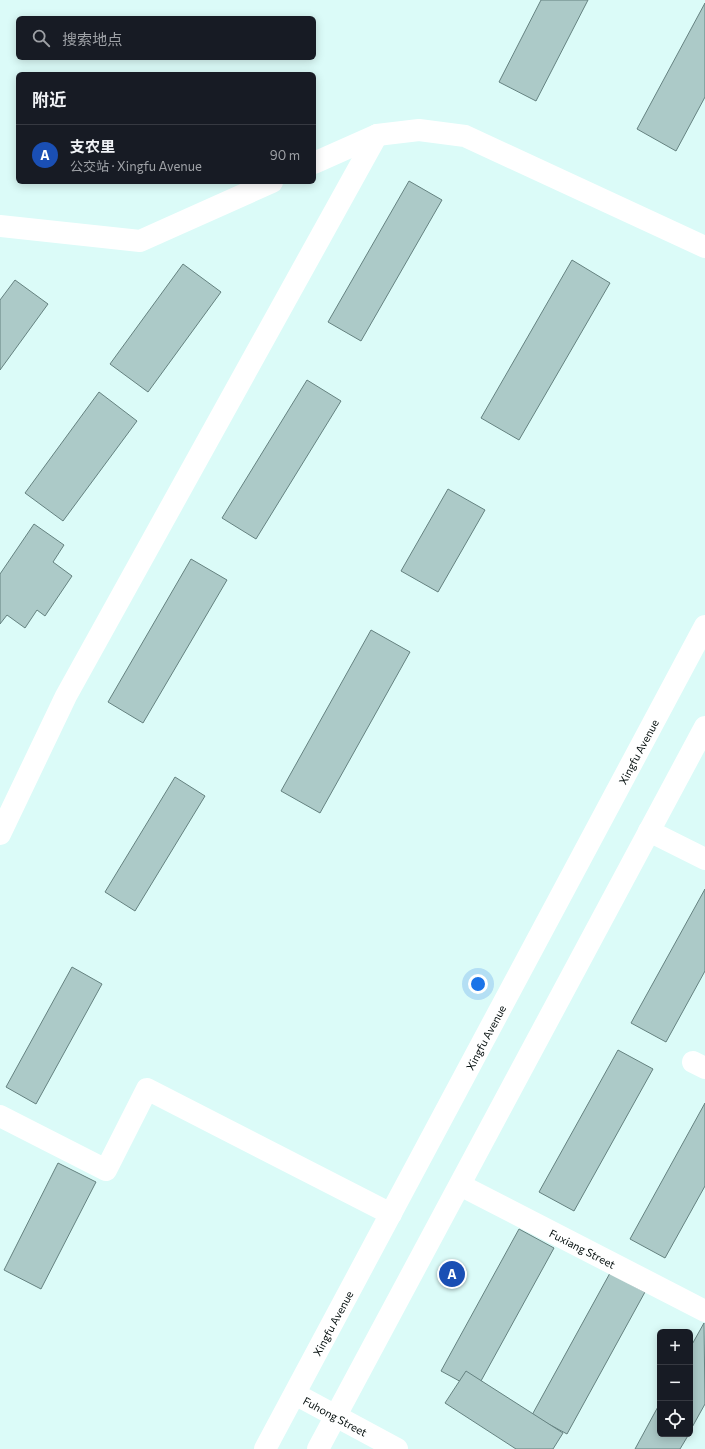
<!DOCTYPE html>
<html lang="zh">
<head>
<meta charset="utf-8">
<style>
  :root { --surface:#171b24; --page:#242831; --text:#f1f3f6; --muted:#9ea1a6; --line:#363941; --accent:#c893be }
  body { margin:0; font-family:Commissioner,"Noto Sans SC",sans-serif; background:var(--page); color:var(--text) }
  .controls { position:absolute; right:12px; bottom:12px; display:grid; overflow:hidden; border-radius:6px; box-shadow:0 2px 10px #0003 }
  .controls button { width:36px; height:36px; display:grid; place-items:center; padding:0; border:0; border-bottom:1px solid var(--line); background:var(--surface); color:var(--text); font:20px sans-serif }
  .you { position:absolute; left:478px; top:984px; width:14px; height:14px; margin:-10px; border:3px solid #fff; border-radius:50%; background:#1a73e8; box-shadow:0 0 0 6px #1a73e833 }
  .badge { display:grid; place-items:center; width:26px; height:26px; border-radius:50%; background:var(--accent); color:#fff; font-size:13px; font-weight:700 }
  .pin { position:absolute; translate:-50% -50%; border:2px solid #fff; box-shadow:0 1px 4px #0006 }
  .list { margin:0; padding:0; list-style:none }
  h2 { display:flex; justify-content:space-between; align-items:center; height:52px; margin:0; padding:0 16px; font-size:17px }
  h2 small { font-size:13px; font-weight:400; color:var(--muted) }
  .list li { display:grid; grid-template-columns:26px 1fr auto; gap:12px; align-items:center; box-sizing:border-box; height:60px; padding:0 16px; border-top:1px solid var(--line) }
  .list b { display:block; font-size:15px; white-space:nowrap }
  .list p { margin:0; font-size:13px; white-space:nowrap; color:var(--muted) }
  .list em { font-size:13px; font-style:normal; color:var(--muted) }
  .icon { flex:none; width:22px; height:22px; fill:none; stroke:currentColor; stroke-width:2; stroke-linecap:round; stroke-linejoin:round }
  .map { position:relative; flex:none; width:705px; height:1449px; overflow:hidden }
  .search { position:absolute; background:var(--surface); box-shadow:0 2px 10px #0003; left:16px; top:16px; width:300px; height:44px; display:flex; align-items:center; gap:10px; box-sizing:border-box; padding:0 14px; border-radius:6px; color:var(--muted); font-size:15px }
  .panel { position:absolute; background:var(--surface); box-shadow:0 2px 10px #0003; left:16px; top:72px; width:300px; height:112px; border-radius:6px }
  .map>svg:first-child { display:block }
  .building { fill:#accac8; stroke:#658280 }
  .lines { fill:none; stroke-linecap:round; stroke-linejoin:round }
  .street { stroke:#fff; stroke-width:22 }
  .secondary { stroke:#fff; stroke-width:22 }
  .labels { text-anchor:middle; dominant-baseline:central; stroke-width:4; stroke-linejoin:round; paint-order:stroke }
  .street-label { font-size:11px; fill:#040e0d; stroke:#fff }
</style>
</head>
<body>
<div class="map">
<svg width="705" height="1449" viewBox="0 0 705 1449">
  <rect width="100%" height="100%" fill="#dbfbf8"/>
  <g class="building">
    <path d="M541 0H588L536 101 499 82Z"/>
    <path d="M705 3V97L676 151 637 129Z"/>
    <path d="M409 181 442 200 361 341 328 322Z"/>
    <path d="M572 260 610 283 519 440 481 418Z"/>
    <path d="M183 264 221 292 148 392 110 364Z"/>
    <path d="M15 280 48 304 0 370V300Z"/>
    <path d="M307 380 341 401 256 539 222 518Z"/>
    <path d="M99 392 137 421 63 521 25 493Z"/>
    <path d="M448 489 485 510 438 592 401 571Z"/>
    <path d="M34 524 64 545 53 562 72 576 45 616 37 610 25 628 7 615 0 624V574Z"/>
    <path d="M191 559 227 580 143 723 108 702Z"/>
    <path d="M371 630 410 652 320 813 281 791Z"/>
    <path d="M175 777 205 796 135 911 105 892Z"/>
    <path d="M705 889V971L666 1042 631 1023Z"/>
    <path d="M72 967 102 984 36 1104 6 1087Z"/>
    <path d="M618 1050 653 1069 574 1211 539 1192Z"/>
    <path d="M705 1103V1186L665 1258 630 1239Z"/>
    <path d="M58 1163 96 1182 41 1289 4 1270Z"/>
    <path d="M519 1229 554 1248 476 1390 441 1371Z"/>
    <path d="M610 1273 645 1292 567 1434 532 1415Z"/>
    <path d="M704 1323 705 1404 690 1431V1348Z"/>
    <path d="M466 1371 563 1433 553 1449H516L445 1403Z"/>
    <path d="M660 1403V1434H689L680 1449H635Z"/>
  </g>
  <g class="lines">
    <g class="street">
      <path d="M314 163 377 135 419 130 465 136 705 247"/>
      <path d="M0 226 140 241 272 182"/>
      <path d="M649 831 705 859"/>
      <path d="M0 834 66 696 377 135"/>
      <path d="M693 1062 705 1068"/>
      <path d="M0 1116 106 1170 147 1089 391 1214"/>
      <path id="s1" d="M460 1185 705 1311"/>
      <path id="s2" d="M295 1394 397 1449"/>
    </g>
    <g class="secondary">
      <path id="s3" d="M265 1449 705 626"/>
      <path d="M318 1449 705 727"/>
    </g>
  </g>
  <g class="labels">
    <g class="street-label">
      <text stroke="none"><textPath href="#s3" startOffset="791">Xingfu Avenue</textPath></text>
      <text stroke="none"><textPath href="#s3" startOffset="467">Xingfu Avenue</textPath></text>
      <text stroke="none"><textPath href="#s1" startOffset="138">Fuxiang Street</textPath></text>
      <text stroke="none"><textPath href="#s3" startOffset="143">Xingfu Avenue</textPath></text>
      <text stroke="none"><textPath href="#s2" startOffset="46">Fuhong Street</textPath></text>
    </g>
  </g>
</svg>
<div class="controls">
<button>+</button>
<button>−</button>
<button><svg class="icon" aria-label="locate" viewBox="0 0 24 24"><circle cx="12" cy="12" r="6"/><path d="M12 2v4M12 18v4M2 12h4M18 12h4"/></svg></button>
</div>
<div class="you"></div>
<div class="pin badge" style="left:452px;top:1274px;background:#1a4fb4">A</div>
<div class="search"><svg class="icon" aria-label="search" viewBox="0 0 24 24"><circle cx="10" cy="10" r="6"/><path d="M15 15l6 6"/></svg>搜索地点</div>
<section class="panel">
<h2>附近<small></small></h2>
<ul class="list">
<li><span class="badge" style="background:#1a4fb4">A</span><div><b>支农里</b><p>公交站 · Xingfu Avenue</p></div><em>90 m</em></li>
</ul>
</section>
</div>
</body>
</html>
